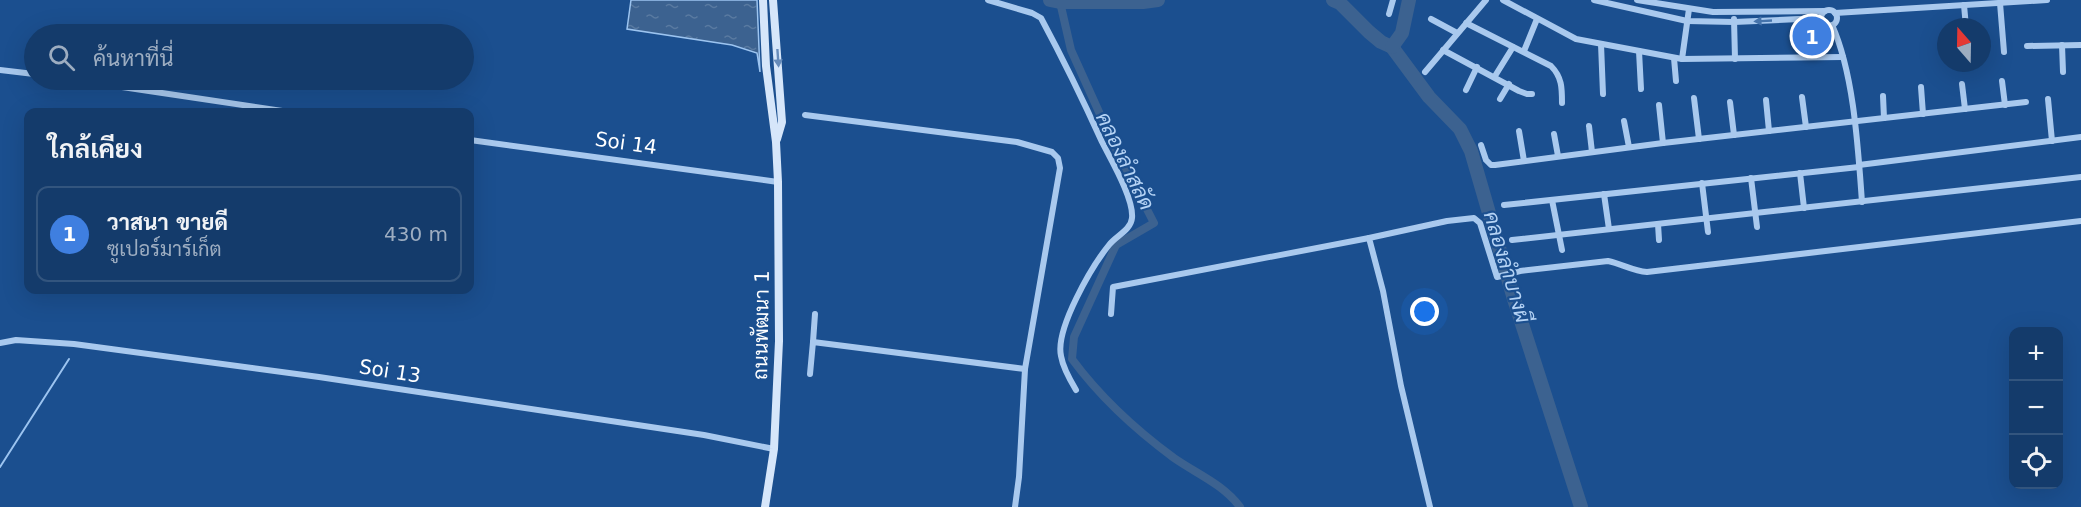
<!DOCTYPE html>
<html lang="th">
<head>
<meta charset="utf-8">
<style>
  :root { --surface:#143b6b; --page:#1d4271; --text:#f1f3f6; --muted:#9dadc1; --line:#33557e; --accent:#ffd166 }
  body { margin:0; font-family:"DejaVu Sans",Sarabun,sans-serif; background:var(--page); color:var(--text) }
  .controls { position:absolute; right:18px; bottom:18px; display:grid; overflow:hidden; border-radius:12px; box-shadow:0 6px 24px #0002 }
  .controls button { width:54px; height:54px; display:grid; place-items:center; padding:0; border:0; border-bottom:2px solid var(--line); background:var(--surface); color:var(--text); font:30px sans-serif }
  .compass { position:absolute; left:1937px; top:18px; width:54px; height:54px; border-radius:50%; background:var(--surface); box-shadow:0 6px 24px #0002; rotate:340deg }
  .you { position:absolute; left:1425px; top:312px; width:21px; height:21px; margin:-15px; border:4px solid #fff; border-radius:50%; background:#1a73e8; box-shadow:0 0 0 9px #1a73e833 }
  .badge { display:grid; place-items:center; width:39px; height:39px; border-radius:50%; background:var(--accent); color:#fff; font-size:20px; font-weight:700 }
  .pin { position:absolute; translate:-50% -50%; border:3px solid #fff; box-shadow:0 2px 6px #0006 }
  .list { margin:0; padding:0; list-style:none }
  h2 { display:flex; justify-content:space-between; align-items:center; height:78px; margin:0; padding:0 24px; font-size:26px }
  h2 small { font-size:20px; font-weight:400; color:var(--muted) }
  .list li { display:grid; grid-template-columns:39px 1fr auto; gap:18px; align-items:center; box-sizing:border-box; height:96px; margin:0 12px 12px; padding:0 12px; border:2px solid var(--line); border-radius:12px }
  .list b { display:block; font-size:22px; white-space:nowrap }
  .list p { margin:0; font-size:20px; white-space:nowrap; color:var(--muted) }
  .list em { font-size:20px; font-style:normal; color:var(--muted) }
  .icon { flex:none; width:33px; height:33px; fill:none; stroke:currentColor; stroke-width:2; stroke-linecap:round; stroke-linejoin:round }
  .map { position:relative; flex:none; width:2081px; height:507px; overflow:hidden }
  .search { position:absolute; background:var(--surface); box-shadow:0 6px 24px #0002; left:24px; top:24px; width:450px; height:66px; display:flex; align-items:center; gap:15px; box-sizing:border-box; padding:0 21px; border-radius:33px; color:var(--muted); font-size:22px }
  .panel { position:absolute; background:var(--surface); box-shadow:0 6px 24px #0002; left:24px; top:108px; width:450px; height:186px; border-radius:12px }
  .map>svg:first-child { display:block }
  .water { fill:url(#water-ripples); stroke:#9cc4f0; stroke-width:1.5 }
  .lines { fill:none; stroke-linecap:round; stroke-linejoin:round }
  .stream { stroke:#9cc4f0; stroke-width:2 }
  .canal { stroke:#3c6290; stroke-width:8 }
  .river { stroke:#3c6290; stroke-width:14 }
  .minor { stroke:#a9c9ee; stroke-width:6 }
  .secondary { stroke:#d6e6fa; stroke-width:8 }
  .oneway { fill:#4674ac }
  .oneway2 { fill:#668bba }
  .labels { text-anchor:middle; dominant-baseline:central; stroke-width:4.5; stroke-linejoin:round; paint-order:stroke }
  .street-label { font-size:20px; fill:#fff; stroke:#1b4f8f }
  .water-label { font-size:21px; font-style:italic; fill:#b5d3f5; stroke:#1b4f8f }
</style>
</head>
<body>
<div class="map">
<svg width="2081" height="507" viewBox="0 0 2081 507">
  <defs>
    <pattern id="water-ripples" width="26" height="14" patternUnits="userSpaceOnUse" patternTransform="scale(1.5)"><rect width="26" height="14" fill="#3c6290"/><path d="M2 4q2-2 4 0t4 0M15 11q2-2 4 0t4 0" fill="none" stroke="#597aa1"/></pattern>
  </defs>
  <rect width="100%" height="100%" fill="#1b4f8f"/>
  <path class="water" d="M631 0H757L760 72 757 53 732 45 627 29Z"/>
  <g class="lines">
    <path class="stream" d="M0 467 69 359"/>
    <path class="canal" d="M1060 2 1071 50 1113 143 1154 223 1116 245 1074 337 1072 359C1100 397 1136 430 1174 458 1197 474 1223 484 1240 507"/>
    <g class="river">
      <path d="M1050 0 1060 2H1143L1158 0"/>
      <path d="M1333 0 1340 3 1369 32 1381 42 1392 47 1429 97 1460 129 1471 151 1514 299 1581 507"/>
      <path d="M1392 47 1402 33 1409 0"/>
    </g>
    <g class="minor">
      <path d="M988 0 1032 13 1041 18C1063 59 1083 100 1102 142 1111 160 1134 199 1132 218 1131 230 1116 236 1109 245 1092 266 1055 329 1061 356 1063 368 1070 380 1076 390"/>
      <path d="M1503 0 1576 39 1682 59 1843 57"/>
      <path d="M1594 0 1687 21 1734 22 1821 18"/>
      <path d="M1637 0 1713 12 1825 11"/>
      <path d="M2000 3 2004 52"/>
      <path d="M1964 5 1966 27"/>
      <circle cx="1829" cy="18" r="8"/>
      <path d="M1835 13 2047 0"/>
      <path d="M1389 14 1393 0"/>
      <path d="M1431 19 1457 33"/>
      <path d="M1734 19 1735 59"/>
      <path d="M1466 23 1551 66C1562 77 1562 88 1562 103"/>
      <path d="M1832 25C1854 74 1858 148 1862 202"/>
      <path d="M1601 44 1603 94"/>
      <path d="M2062 45 2063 72"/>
      <path d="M2027 46 2081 45"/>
      <path d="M1443 50 1519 91 1527 94H1532"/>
      <path d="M1524 51 1537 19"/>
      <path d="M1639 51 1641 89"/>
      <path d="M1674 58 1676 81"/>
      <path d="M1682 59 1689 9"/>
      <path d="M0 70 34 74"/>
      <path d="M1425 72 1486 0"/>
      <path d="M1495 76 1513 47"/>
      <path d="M75 80 289 112"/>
      <path d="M2002 81 2005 105"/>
      <path d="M1962 84 1965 109"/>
      <path d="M1921 87 1923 114"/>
      <path d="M1466 90 1477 67"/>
      <path d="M1883 96 1884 118"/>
      <path d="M1802 97 1806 127"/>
      <path d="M1694 98 1699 139"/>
      <path d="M1500 99 1509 84"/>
      <path d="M2048 99 2052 141"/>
      <path d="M1766 100 1769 131"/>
      <path d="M1730 102 1734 135"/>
      <path d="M1659 105 1663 143"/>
      <path d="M805 115 1017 142 1052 152 1058 158 1060 168 1025 369 1019 477 1015 507"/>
      <path d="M1624 121 1629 147"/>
      <path d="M1589 126 1592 152"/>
      <path d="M1519 131 1524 161"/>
      <path d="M1554 134 1558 156"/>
      <path d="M470 140 778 182"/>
      <path d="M1481 145 1486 160 1491 165H1495L1663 143 2026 102"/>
      <path d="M1859 165 2081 137"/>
      <path d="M1800 173 1804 208"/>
      <path d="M1751 178 1757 227"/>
      <path d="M1702 183 1708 232"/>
      <path d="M1604 194 1609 229"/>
      <path d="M1552 200 1562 250"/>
      <path d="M1504 205 1859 167"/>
      <path d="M1658 224 1659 240"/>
      <path d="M1512 240 2081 177"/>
      <path d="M1111 314 1113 287 1369 238"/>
      <path d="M813 342 815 314"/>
      <path d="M0 343 16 340 74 344 319 377 704 435 774 449"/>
      <path d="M810 374 813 342 1025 369"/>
      <path d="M1430 507 1401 386 1383 291 1369 238 1447 221 1474 218 1480 223 1497 277 1520 271 1608 261C1622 264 1633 271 1647 272L2081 221"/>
    </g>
    <g class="secondary">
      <path d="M763 0 766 66 776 142 778 182 779 341 774 449 765 507"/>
      <path d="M773 0 782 122 777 139"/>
    </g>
  </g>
  <defs><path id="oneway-solid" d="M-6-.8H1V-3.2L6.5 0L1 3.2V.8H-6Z" transform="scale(1.5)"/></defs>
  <use class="oneway" href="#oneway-solid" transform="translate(1763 21) rotate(177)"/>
  <use class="oneway2" href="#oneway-solid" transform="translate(778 58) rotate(86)"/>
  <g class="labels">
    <g class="street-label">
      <text transform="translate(626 143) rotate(8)">Soi 14</text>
      <text transform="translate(761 325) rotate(-89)">ถนนพัฒนา 1</text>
      <text transform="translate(390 371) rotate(9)">Soi 13</text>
    </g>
    <g class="water-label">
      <text transform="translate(1125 161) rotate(64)">คลองลำสลัด</text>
      <text transform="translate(1507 267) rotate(73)">คลองลำบางผี</text>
    </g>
  </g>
</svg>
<div class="controls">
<button>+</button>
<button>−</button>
<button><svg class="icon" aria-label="locate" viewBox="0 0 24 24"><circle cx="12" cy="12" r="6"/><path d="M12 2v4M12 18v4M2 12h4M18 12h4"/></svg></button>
</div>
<svg class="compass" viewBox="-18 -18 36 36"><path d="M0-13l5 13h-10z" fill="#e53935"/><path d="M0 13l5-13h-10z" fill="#9dadc1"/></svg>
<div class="you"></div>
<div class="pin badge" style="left:1812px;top:36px;background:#3f7fe0">1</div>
<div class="search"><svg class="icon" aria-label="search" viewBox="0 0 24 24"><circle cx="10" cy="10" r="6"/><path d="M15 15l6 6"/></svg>ค้นหาที่นี่</div>
<section class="panel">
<h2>ใกล้เคียง<small></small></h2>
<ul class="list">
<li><span class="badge" style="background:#3f7fe0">1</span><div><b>วาสนา ขายดี</b><p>ซูเปอร์มาร์เก็ต</p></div><em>430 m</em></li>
</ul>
</section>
</div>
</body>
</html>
